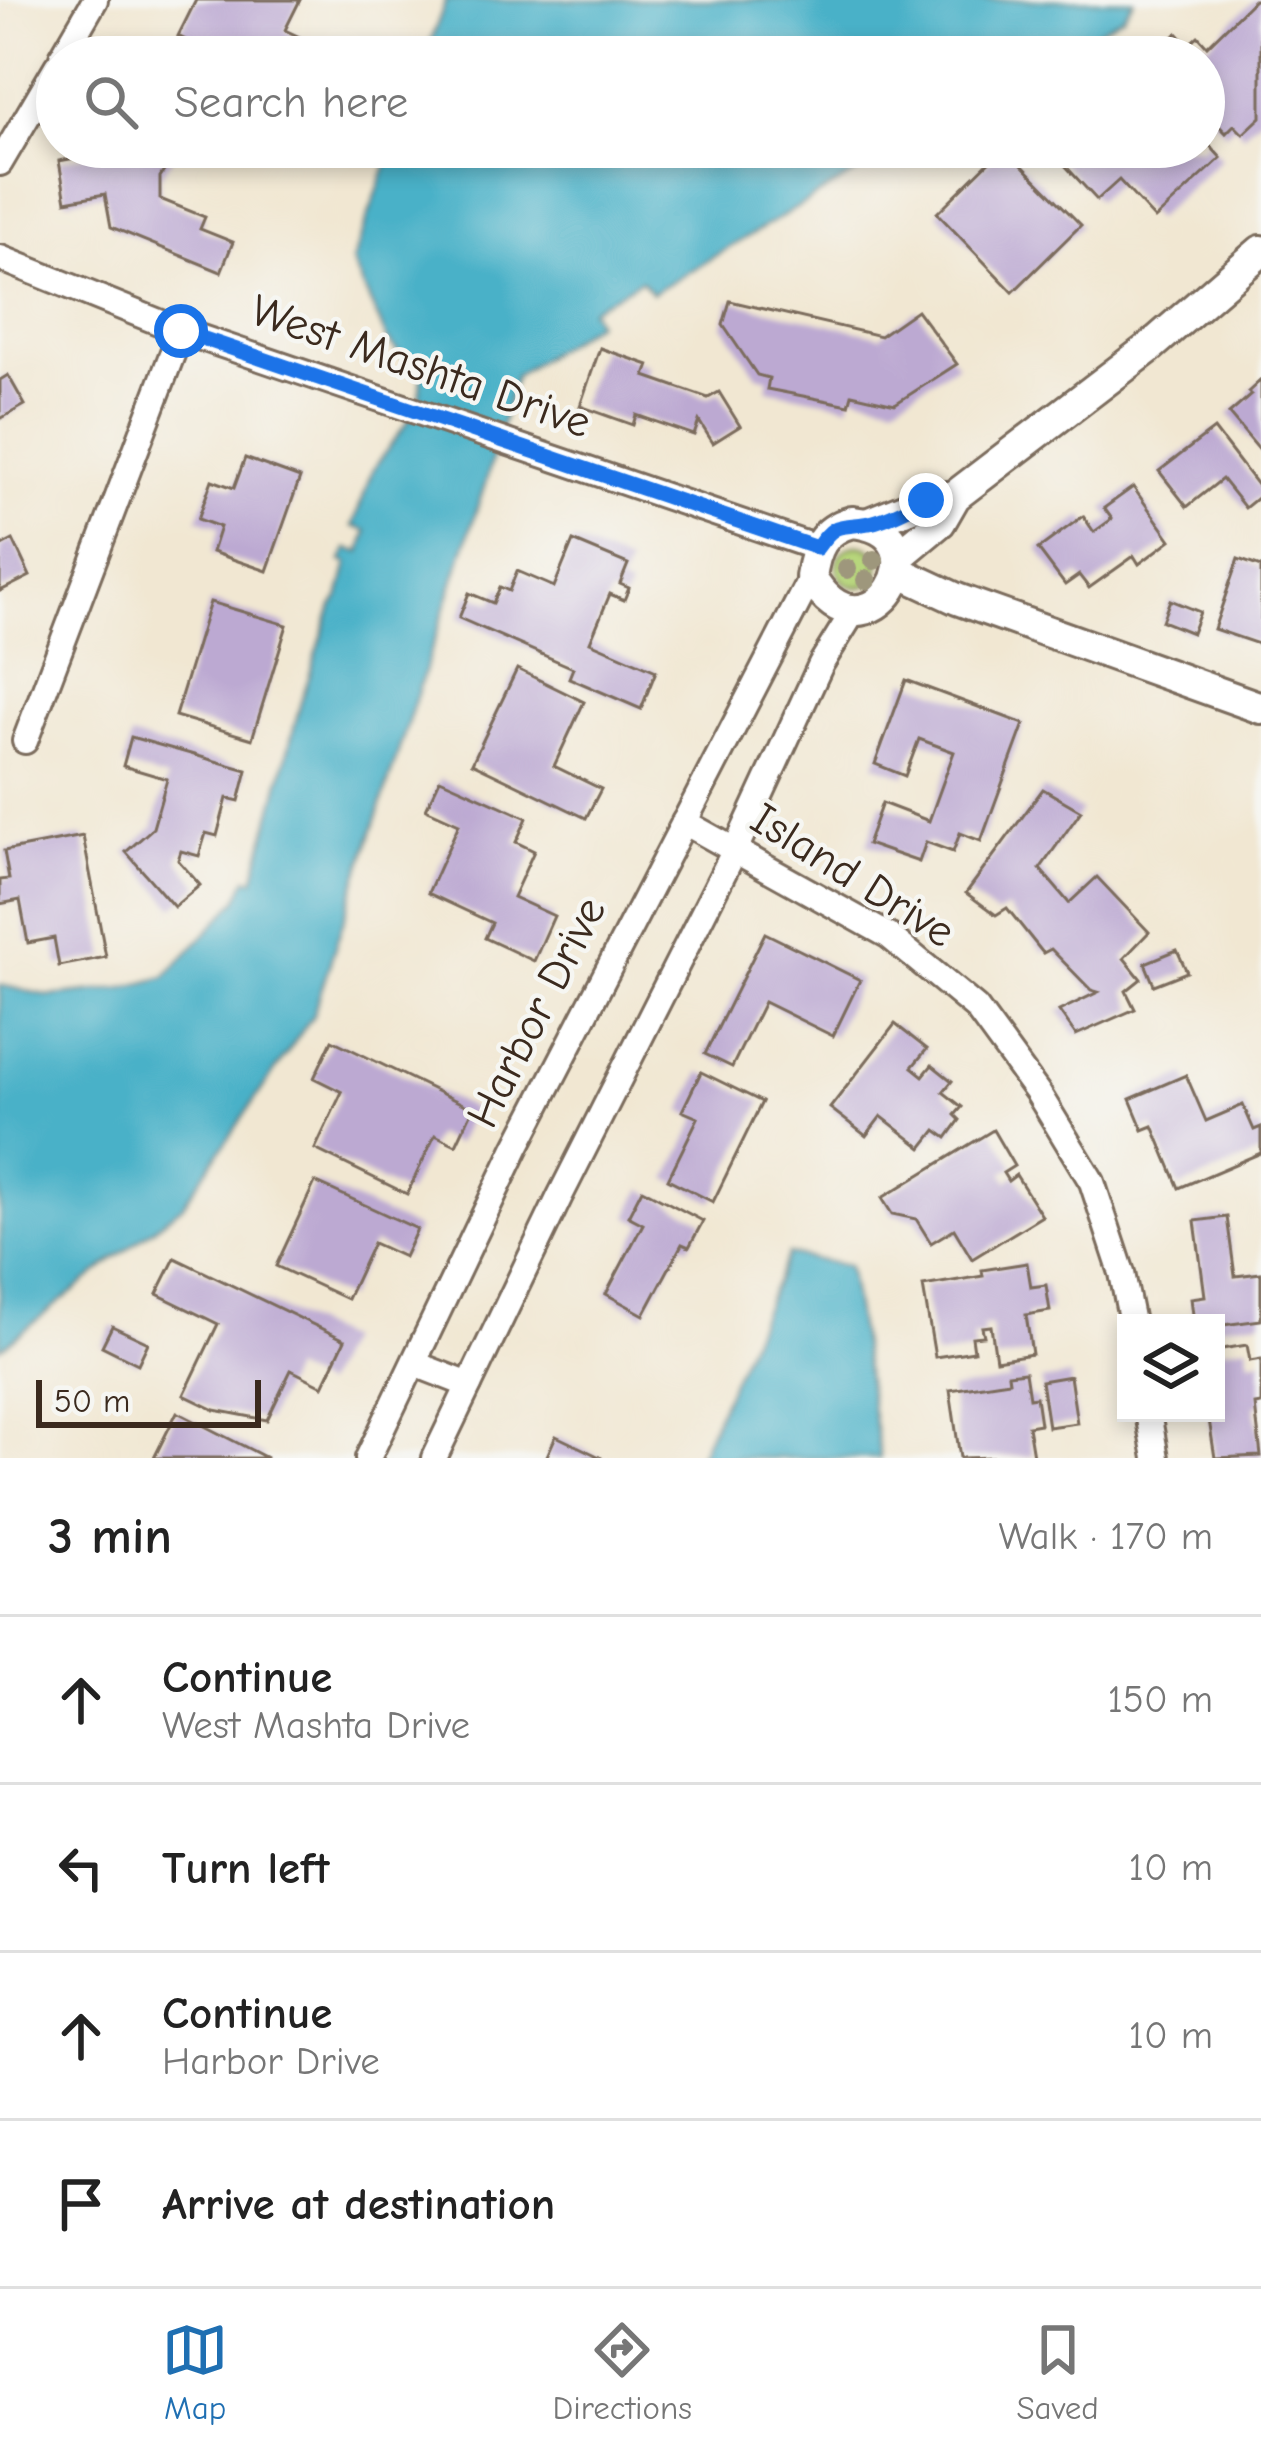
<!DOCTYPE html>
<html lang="en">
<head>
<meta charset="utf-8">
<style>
  :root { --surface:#fff; --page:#f2f2f2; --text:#222; --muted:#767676; --line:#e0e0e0; --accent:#1f6fb2 }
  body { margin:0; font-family:"Comic Neue",sans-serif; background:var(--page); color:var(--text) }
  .controls { position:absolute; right:36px; bottom:36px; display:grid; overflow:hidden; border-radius:0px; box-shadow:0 6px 18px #0003 }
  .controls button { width:108px; height:108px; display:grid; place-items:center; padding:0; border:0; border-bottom:3px solid var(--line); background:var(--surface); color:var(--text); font:60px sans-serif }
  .scale { position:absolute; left:36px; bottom:30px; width:225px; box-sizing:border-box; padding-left:12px; border:6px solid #3b2a1e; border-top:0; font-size:33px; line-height:42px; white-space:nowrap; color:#3b2a1e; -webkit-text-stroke:9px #f6f6f2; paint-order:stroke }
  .stop { position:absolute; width:36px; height:36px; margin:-27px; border:9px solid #1a73e8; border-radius:50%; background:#fff }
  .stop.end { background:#1a73e8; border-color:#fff; box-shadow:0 3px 12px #0008 }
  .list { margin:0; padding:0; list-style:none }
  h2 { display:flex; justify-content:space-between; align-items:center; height:156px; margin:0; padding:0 48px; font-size:51px }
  h2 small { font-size:39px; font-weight:400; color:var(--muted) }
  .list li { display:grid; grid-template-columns:78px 1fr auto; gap:36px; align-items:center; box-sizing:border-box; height:168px; padding:0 48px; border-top:3px solid var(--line) }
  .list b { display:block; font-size:45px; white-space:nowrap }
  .list p { margin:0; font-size:39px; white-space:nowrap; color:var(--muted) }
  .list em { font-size:39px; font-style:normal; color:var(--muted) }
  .icon { flex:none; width:66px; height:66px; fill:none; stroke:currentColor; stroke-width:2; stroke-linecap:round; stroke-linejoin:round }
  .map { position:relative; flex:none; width:1261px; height:1458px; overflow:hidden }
  .search { position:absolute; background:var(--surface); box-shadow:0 6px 18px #0003; left:36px; right:36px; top:36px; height:132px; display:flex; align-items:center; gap:30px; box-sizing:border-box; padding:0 42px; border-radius:66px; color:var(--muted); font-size:45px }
  .sheet { height:828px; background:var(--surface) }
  nav { display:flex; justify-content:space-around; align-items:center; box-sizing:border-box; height:168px; border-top:3px solid var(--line); background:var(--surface); font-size:33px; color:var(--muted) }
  nav a { display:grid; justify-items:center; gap:6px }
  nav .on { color:var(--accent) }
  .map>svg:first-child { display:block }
  .green { fill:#b7d67c; stroke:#79804d; stroke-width:3 }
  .water { fill:#49b1c8; stroke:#426e73; stroke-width:3 }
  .building { fill:#bca9d2 }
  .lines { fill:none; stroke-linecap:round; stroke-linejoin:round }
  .minor-casing { stroke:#7b6c5d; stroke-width:30 }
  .tertiary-casing { stroke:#7b6c5d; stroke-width:36 }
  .minor { stroke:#fff; stroke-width:24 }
  .tertiary { stroke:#fff; stroke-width:30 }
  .tree { fill:#9e977c }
  .route { stroke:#1a73e8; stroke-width:15 }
  .labels { text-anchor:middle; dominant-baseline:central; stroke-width:9; stroke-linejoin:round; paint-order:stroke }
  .street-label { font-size:45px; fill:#3b2a1e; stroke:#f6f6f2 }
</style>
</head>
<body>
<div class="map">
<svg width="1261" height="1458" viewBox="0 0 1261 1458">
  <rect width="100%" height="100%" fill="#f6f6f2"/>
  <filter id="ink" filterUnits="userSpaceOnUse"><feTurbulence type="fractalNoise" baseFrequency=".00833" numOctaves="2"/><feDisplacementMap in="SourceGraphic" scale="24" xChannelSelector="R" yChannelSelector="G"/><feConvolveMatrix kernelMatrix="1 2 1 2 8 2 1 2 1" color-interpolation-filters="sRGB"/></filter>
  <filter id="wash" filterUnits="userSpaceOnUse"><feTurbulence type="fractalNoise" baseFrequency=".004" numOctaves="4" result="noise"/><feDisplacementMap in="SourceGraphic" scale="48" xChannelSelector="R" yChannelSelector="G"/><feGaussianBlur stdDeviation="2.7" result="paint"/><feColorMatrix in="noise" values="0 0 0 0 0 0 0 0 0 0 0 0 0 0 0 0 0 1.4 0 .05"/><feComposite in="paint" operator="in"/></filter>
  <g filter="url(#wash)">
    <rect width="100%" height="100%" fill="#f1e7d2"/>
    <circle class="green" cx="858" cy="566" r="21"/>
    <g class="water">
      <path d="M446 0H1134L1123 16 1053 57H425Z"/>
      <path d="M393 147H900L652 293 641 280 590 309 596 322 515 376 486 481 313 1015 182 1206 0 1349V985L50 996 124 988 165 977 238 899 247 878 254 880 300 705 332 606 339 598 348 563 342 561 347 549 361 552 367 531 353 526 372 471 419 406 422 363 401 356 387 339 352 262Z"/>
      <path d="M788 1254 848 1266 880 1458H698Z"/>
    </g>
    <g id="blocks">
      <g class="building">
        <path d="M196 0H300L285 30 308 41 300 57H219L178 36Z"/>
        <path d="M1254 0H1261V117L1243 134 1234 125 1226 133 1204 110V57H1152L1177 33 1188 45 1198 36 1207 46Z"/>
        <path d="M1204 139 1221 158 1155 219 1119 180 1097 200 1048 147H1109L1114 152 1119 147H1204Z"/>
        <path d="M83 147H180L160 177V199L205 217 200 229 233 242 221 272 111 227 105 194 66 201 59 161 86 156 80 152Z"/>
        <path d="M331 147H357L351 158Z"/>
        <path d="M1004 147 1081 225 1013 292 937 213Z"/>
        <path d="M730 301 880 336 917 310 957 364 895 404 852 394 849 405 767 389 769 378 757 375 723 325Z"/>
        <path d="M600 348 649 365 645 376 708 398 719 392 740 426 713 443 699 421 694 435 636 415 633 425 580 406Z"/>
        <path d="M8 375 25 405 0 419V380Z"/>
        <path d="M1261 380V452L1229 414 1251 395 1248 392Z"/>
        <path d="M1214 429 1261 490V495L1245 508 1222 479 1187 507 1159 471Z"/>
        <path d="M245 458 300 478 267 571 212 552 220 527 198 519 212 480 234 488Z"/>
        <path d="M1133 487 1171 540 1139 564 1134 556 1089 588 1079 575 1065 585 1038 549 1083 516 1094 532 1112 519 1104 508Z"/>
        <path d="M13 540 30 576 0 591V547Z"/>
        <path d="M573 541 628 564 620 584 629 588 624 600 610 594 590 642 656 671 641 709 569 678 573 668 459 618 469 593 493 603 500 587 509 591 517 571 554 587Z"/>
        <path d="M1238 559 1261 567V645L1214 629Z"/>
        <path d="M1170 600 1200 612 1192 633 1162 621Z"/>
        <path d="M210 602 287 625 252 739 175 716Z"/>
        <path d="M517 669 584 702 554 766 601 789 586 818 472 763Z"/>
        <path d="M906 680 1024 724 981 841 960 833 953 852 926 842 919 862 867 844 882 803 929 821 954 752 919 739 905 776 875 764Z"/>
        <path d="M131 737 247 770 239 801 227 798 217 836 206 833 199 856 181 851 178 860 200 885 174 907 126 852 153 828 167 779 123 766Z"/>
        <path d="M440 779 527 818 516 842 534 851 513 897 554 916 534 961 485 938 492 923 428 893 459 824 426 809Z"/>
        <path d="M1043 789 1081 811 1040 869 1069 903 1097 877 1149 932 1124 958 1141 979 1126 991 1135 1009 1076 1035 1059 1011 1098 992 1091 990 1051 949 1043 953 1007 908 996 915 966 893Z"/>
        <path d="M83 836 106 957 59 966 54 938 28 943 20 900 0 904V880L9 879 4 851Z"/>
        <path d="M765 933 860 980 833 1036 764 1002 732 1067 705 1054Z"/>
        <path d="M1177 950 1187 972 1154 985 1145 963Z"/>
        <path d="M895 1024 927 1049 912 1067 923 1076 932 1065 952 1081 943 1092 962 1107 955 1115 960 1120 947 1138 936 1130 922 1148 881 1116 866 1136 830 1108Z"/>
        <path d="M332 1040 473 1109 456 1145 435 1135 407 1194 315 1149 342 1092 314 1078Z"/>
        <path d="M701 1072 762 1102 713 1202 668 1179 698 1118 682 1111Z"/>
        <path d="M1186 1075 1206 1121 1243 1105 1254 1130 1261 1127V1153L1179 1188 1153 1126 1143 1130 1130 1099Z"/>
        <path d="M993 1130 1014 1166 1003 1173 1008 1181 1016 1175 1042 1216 972 1259 954 1229 931 1243 916 1219 892 1214 882 1198Z"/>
        <path d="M315 1182 417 1229 404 1257 373 1243 347 1299 276 1266Z"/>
        <path d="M642 1189 703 1221 689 1247 682 1244 644 1315 606 1294 643 1224 628 1216Z"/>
        <path d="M1227 1217 1235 1276 1261 1273V1320L1216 1326V1323H1194L1191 1298 1205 1296 1195 1221Z"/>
        <path d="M175 1258 345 1340 323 1386 291 1370 267 1420 215 1410 184 1395 218 1324 157 1294Z"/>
        <path d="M1027 1263 1031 1287 1046 1285 1050 1311 1026 1315 1032 1354 996 1360 991 1326 982 1327 984 1336 972 1337 974 1351 935 1357 923 1286 983 1276 982 1270Z"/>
        <path d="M112 1326 148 1343 138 1364 102 1346Z"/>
        <path d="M1247 1345 1250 1361 1261 1359V1404L1255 1405 1261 1456 1215 1458 1208 1413H1216V1350Z"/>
        <path d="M1025 1372 1029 1398 1036 1397 1040 1424 1028 1426 1033 1456 960 1458 950 1390 1009 1381 1008 1374Z"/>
        <path d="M1070 1376 1077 1423 1048 1427 1041 1381Z"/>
        <path d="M177 1412 267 1458H154Z"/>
        <path d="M556 1436 602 1458H546Z"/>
      </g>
    </g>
  </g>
  <g filter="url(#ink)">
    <use href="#blocks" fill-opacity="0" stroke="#7b6c5d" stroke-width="3"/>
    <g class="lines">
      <defs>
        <g id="minor">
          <path d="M62 57 95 0"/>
          <path d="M0 163 57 66"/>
          <path d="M0 258 181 331 817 548"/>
          <path d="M25 741 181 331"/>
          <path d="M684 822 889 936 976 1008 1038 1093 1092 1182 1122 1273 1132 1323"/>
          <path d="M415 1364 469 1385"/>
          <path d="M1148 1413 1156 1458"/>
          <path d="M368 1458 516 1148 811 577"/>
          <path d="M434 1458 560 1196 735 850 821 664 855 609"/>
        </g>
        <g id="tertiary">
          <path d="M852 522C954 531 867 673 811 577 815 549 822 530 852 522Z"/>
          <path d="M867 524 926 500 955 496"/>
          <path d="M899 556 940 522 955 496 1150 347 1261 251"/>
          <path d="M899 572 957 599 1261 708"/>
        </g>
      </defs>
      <use href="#minor" class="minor-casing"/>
      <use href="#tertiary" class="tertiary-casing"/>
      <use href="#minor" class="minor"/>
      <use href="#tertiary" class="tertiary"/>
    </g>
    <g class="tree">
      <circle cx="874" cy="560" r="10"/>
      <circle cx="847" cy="569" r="10"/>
      <circle cx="866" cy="580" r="10"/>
    </g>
  </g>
  <g class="lines" filter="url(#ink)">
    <path class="route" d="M181 331 817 548C837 519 840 529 869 523 888 520 908 507 926 500"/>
  </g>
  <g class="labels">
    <g class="street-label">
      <text transform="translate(421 366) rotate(19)">West Mashta Drive</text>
      <text transform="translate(853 875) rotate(32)">Island Drive</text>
      <text transform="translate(536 1012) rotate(-63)">Harbor Drive</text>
    </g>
  </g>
</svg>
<div class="controls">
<button><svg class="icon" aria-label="layers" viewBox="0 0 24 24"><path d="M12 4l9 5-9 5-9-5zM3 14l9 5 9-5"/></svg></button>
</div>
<div class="scale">50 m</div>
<div class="stop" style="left:181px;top:331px"></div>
<div class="stop end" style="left:926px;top:500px"></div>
<div class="search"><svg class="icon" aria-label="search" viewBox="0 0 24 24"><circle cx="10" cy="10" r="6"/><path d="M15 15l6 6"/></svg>Search here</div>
</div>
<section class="sheet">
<h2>3 min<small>Walk · 170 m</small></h2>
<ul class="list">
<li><svg class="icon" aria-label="ahead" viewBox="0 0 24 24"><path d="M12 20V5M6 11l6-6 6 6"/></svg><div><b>Continue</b><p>West Mashta Drive</p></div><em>150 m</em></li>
<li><svg class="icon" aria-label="left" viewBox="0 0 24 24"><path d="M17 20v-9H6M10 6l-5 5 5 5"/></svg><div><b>Turn left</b></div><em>10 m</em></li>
<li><svg class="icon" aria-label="ahead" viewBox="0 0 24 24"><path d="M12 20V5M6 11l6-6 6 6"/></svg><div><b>Continue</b><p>Harbor Drive</p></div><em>10 m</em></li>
<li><svg class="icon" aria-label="arrive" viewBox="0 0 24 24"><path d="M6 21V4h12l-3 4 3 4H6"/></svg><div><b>Arrive at destination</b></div></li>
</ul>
</section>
<nav>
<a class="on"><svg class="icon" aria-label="map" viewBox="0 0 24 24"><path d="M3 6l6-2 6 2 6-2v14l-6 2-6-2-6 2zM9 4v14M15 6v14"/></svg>Map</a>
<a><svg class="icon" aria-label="directions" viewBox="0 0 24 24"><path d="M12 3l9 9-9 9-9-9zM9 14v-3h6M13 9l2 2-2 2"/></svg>Directions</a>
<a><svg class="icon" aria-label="saved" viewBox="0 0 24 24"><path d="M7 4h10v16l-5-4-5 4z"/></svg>Saved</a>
</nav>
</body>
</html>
